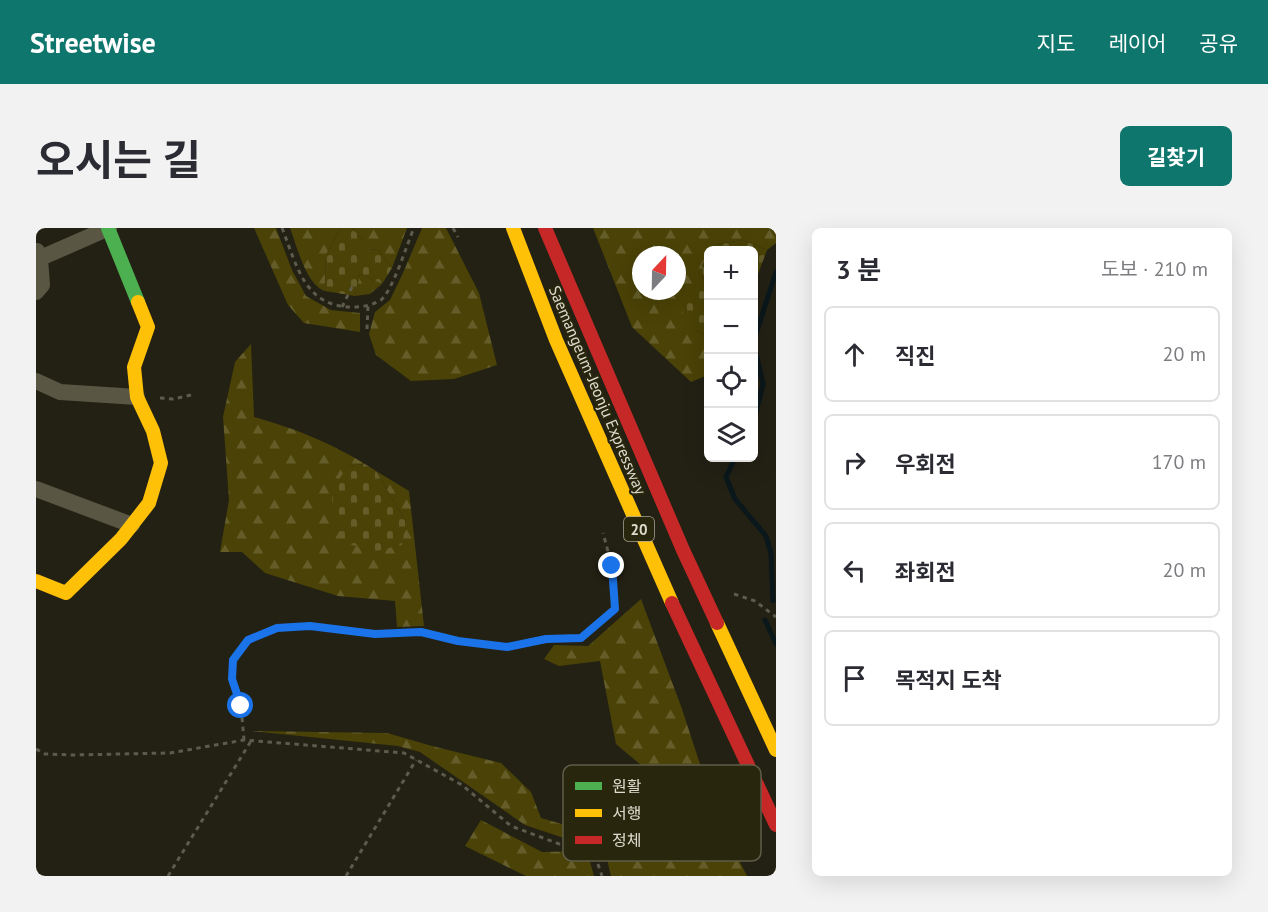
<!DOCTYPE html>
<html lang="ko">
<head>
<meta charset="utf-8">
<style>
  :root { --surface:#fff; --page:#f2f2f3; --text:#2b2b33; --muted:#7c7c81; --line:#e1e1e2; --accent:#0f766e }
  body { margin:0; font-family:"PT Sans","Noto Sans KR",sans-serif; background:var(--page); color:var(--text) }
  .controls { position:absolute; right:18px; top:18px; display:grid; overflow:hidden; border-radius:9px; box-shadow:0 6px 24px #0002 }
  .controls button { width:54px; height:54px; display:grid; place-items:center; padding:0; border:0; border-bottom:2px solid var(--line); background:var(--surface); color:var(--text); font:30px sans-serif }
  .compass { position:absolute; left:596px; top:18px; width:54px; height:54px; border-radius:50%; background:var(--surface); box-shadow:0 6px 24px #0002; rotate:22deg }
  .stop { position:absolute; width:18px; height:18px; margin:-14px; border:4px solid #1a73e8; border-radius:50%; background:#fff }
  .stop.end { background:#1a73e8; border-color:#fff; box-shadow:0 2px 6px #0008 }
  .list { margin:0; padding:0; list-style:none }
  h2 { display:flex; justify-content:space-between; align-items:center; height:78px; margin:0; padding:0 24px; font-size:26px }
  h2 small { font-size:20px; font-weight:400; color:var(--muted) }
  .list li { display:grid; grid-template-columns:39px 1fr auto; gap:18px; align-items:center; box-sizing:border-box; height:96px; margin:0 12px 12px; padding:0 12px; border:2px solid var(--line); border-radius:9px }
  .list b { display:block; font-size:22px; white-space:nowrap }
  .list em { font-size:20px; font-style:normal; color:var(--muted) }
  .icon { flex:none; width:33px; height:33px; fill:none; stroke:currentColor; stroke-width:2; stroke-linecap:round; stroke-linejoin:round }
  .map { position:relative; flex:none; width:740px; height:648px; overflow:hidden; border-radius:9px }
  header { display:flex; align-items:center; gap:36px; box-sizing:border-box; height:84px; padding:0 30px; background:var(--accent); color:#fff }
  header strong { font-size:28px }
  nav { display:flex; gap:33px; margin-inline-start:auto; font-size:21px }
  .intro { display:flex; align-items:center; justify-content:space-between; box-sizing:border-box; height:144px; padding:0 36px }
  h1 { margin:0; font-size:42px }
  .button { padding:15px 27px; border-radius:9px; background:var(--accent); color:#fff; font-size:21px; font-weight:700 }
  main { display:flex; gap:36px; padding:0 36px }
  aside { flex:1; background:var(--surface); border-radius:9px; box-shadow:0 6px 24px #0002 }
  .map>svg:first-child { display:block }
  .forest { fill:url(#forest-firs); fill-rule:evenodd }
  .cemetery { fill:url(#cemetery-stones) }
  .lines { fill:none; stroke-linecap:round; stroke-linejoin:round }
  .stream { stroke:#0a171b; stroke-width:5 }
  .path { stroke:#5d5b4c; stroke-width:3; stroke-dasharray:4.5 4.5; stroke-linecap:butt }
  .street { stroke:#595743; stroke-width:16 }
  .fast { stroke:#4caf50; stroke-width:14 }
  .slow { stroke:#ffc107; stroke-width:14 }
  .jam { stroke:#c62828; stroke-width:14 }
  .route { stroke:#1a73e8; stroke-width:8 }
  .labels { text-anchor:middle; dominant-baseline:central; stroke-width:4.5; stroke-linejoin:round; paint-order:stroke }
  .shield { fill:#29260e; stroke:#a8a594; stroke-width:1.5 }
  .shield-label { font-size:15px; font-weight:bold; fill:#dedcce }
  .street-label { font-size:16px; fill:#dedcce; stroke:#29260e }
  .key { fill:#29260e; stroke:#5f5d48; stroke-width:1.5 }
  .key-label { font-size:16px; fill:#dedcce }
</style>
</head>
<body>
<header>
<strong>Streetwise</strong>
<nav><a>지도</a><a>레이어</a><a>공유</a></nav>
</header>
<div class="intro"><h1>오시는 길</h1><a class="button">길찾기</a></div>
<main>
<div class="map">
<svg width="740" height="648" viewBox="0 0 740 648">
  <defs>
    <pattern id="forest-firs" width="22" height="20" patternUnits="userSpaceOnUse" patternTransform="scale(1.5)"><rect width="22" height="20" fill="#4a4206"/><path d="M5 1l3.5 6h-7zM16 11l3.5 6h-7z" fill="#645d29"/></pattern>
    <pattern id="cemetery-stones" width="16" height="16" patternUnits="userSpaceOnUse" patternTransform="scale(1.5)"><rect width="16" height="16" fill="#4a4206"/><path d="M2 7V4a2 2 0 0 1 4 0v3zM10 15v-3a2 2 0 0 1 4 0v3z" fill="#645d29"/></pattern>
  </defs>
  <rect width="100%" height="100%" fill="#232114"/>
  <g class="forest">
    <path d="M218 0H240L256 42 270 68 295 82 324 85V104L268 95 252 77Z"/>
    <path d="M254 0H304L290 27 289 63C270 57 261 18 254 0Z"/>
    <path d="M316 0H371L356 40 341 21 327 23V12Z"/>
    <path d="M386 0H410L443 65 461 137 418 151 375 153 340 127 333 106 339 84 354 72 367 45Z"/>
    <path d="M557 0H740V15L731 22 707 12 681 16 676 22H672V28L666 37 667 54 659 102 672 109V147L655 154 596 99ZM605 27H641V63H605Z"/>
    <path d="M324 46 346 56 334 66 319 68Z"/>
    <path d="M215 116 218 189C260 201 291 213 329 236L312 238 370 294 340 243 373 263 388 398 361 399 359 373 302 368 229 345 206 324H184L193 272 187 189 199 134Z"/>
    <path d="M605 371 646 481 678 579 554 613 528 610 489 597 384 524 362 518 215 503 351 505 396 518 465 535 495 564 505 590 550 603 579 596 636 571 624 553 580 516 564 433 523 438 508 431 518 417 552 418Z"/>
    <path d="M682 591 711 648H575L570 627Z"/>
    <path d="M445 592 506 624 551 623 558 648H490L429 618Z"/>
  </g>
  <g class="cemetery">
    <path d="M304 0H316L327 12V23L341 21 356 40 346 56 324 46 319 68 289 63 290 27Z"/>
    <path d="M707 12 731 22 718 57V22H676L681 16Z"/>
    <path d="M672 28V109L659 102 646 91 651 61 667 54 666 37Z"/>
    <path d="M329 236 340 243 370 294 366 317 341 323 311 316 297 291 296 262 312 238Z"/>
  </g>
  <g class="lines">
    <g class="stream">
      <path d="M718 112 740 44"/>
      <path d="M718 117 727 156 718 193"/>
      <path d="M699 230 690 249 699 271 730 308 735 325 737 373"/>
      <path d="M729 392 740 416"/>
    </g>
    <g class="path">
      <path d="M246 0C261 37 268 80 318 79 327 79 337 77 345 72 357 62 371 16 378 0"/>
      <path d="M417 0 422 9"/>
      <path d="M306 79 317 57"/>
      <path d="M331 101 332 77"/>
      <path d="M124 170 137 171 155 167"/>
      <path d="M698 366 719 373 740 389"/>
      <path d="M208 512 205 478 196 451 197 432 212 412 241 400 274 398 339 406 385 404 422 413 471 419 511 411 545 410 580 381 576 338 567 305"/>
      <path d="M0 521 9 526 36 527 134 525 208 512 368 525 426 557 475 598 526 617 556 619 680 583"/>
      <path d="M556 619 566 648"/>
      <path d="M132 648 215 513"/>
      <path d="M310 648 380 532"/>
    </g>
    <g class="street">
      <path d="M0 32 73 0"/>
      <path d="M0 64 6 57 4 31 1 23"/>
      <path d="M0 153 24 164 101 169"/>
      <path d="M0 261 96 297"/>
    </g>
    <path class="fast" d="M72 0 102 74"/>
    <g class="slow">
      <path d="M477 0 520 112 636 375"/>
      <path d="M0 353 30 365 85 311 113 275 125 235 117 203 101 169 98 139 112 99 102 74"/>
      <path d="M681 395 740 522"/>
    </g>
    <g class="jam">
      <path d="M509 0 647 322 681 395"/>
      <path d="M636 375 740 597"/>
    </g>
  </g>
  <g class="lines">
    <path class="route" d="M205 478 196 451 197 432 212 412 241 400 274 398 339 406 385 404 422 413 471 419 510 411 545 410 579 381 576 338"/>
  </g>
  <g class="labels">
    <rect class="shield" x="588" y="289" width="30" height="24" rx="4.5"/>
    <g class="shield-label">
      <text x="603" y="301">20</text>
    </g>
    <g class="street-label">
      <text transform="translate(562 162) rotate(67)">Saemangeum-Jeonju Expressway</text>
    </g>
  </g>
  <rect x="527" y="537" width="198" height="96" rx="9" class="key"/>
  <rect x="539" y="554" width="27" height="8" fill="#4caf50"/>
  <rect x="539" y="581" width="27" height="8" fill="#ffc107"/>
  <rect x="539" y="608" width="27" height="8" fill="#c62828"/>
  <g class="key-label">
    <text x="576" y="564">원활</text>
    <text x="576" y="591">서행</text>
    <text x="576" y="618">정체</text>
  </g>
</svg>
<div class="controls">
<button>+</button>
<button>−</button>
<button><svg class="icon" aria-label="locate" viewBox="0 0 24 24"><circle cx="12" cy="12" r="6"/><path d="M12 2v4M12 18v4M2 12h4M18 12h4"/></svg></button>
<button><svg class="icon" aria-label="layers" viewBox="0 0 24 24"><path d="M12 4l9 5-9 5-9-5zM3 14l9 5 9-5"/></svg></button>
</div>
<svg class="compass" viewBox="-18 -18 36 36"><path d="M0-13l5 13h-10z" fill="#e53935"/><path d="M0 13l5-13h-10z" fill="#7c7c81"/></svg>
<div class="stop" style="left:205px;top:478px"></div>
<div class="stop end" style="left:576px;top:338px"></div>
</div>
<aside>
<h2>3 분<small>도보 · 210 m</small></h2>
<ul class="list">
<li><svg class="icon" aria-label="ahead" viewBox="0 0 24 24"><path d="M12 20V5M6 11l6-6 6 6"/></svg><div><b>직진</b></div><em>20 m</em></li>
<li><svg class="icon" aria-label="right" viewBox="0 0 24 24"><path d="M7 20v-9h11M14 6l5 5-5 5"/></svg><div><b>우회전</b></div><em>170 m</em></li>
<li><svg class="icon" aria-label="left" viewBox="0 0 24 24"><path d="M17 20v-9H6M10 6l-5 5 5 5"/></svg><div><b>좌회전</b></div><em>20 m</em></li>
<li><svg class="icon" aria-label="arrive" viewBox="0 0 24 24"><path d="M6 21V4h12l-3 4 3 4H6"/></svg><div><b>목적지 도착</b></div></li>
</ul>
</aside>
</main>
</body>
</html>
